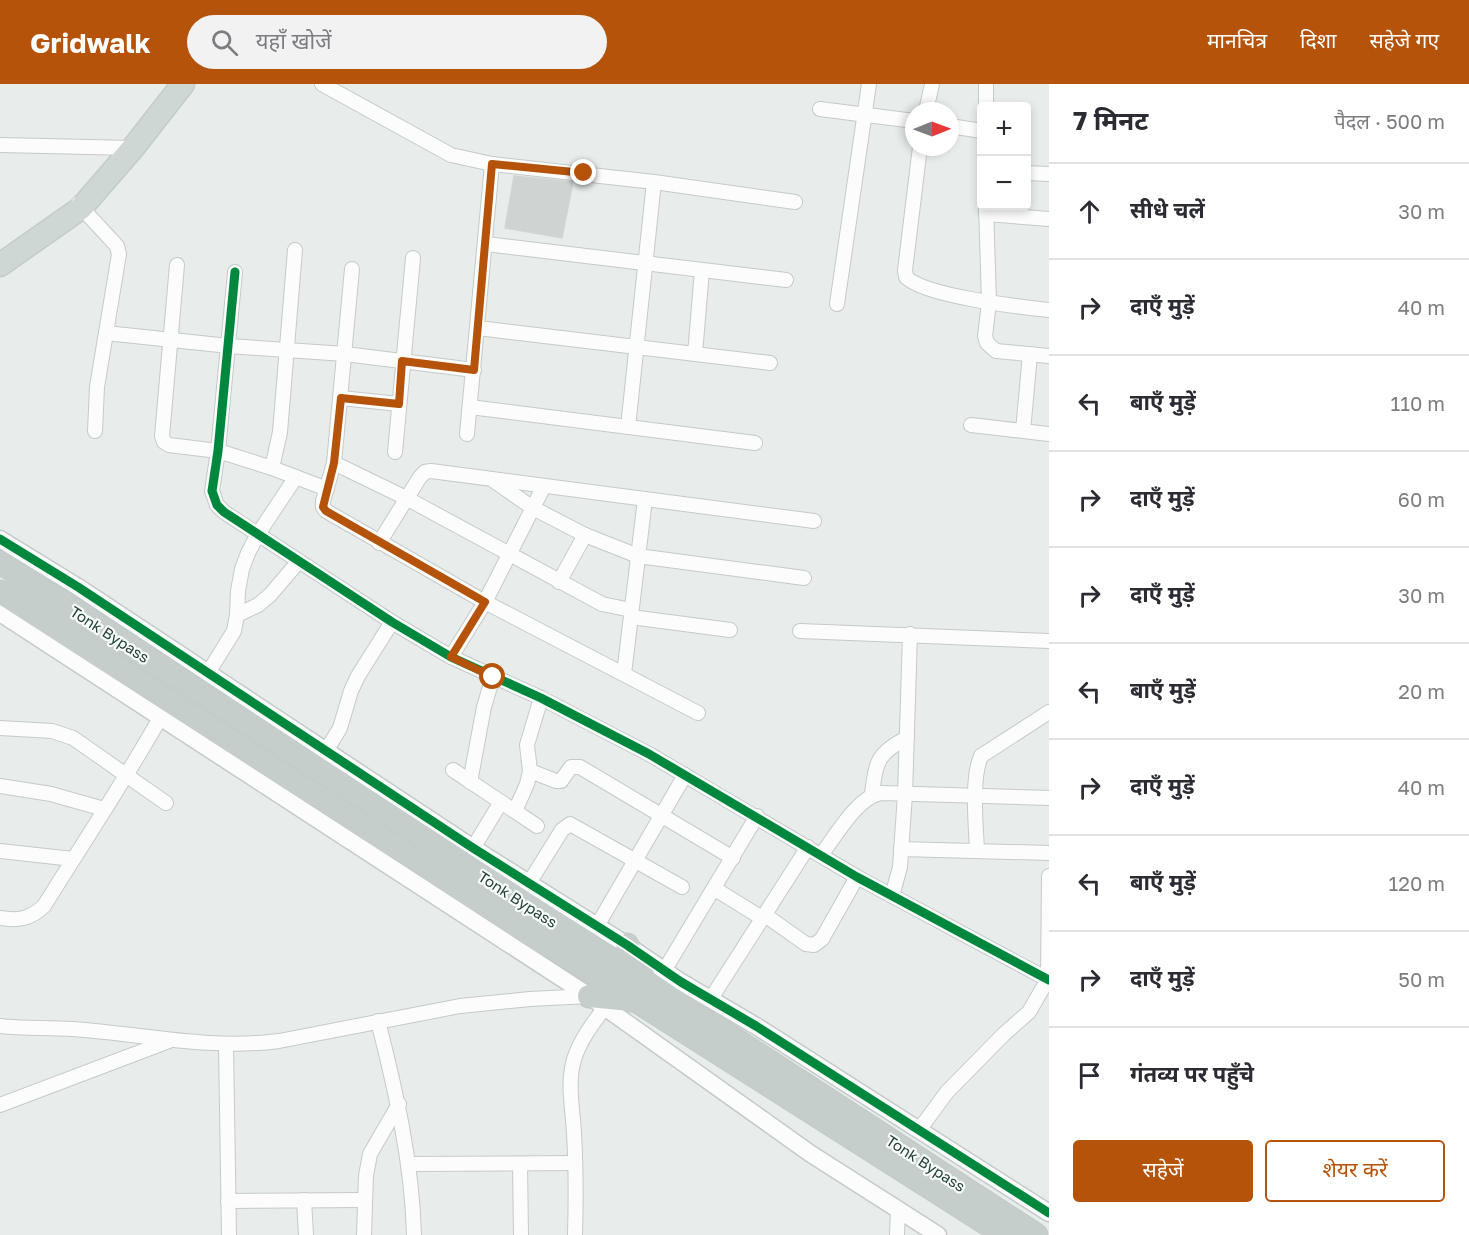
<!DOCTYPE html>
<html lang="hi">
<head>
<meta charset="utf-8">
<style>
  :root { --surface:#fff; --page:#f2f2f3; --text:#2b2b33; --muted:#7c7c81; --line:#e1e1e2; --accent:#b45309 }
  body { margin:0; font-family:"Golos Text","Noto Sans Devanagari",sans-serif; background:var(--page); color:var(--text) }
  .controls { position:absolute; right:18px; top:18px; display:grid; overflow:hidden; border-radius:6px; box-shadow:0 3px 9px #0003 }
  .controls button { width:54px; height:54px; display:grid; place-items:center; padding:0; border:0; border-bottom:2px solid var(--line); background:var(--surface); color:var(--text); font:30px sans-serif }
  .compass { position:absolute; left:905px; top:18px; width:54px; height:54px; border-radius:50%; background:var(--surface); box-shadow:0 3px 9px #0003; rotate:89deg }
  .stop { position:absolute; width:18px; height:18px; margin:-14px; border:4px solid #b45309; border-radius:50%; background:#fff }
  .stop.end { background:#b45309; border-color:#fff; box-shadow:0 2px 6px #0008 }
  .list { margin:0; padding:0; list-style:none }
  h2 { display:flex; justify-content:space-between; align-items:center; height:78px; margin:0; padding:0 24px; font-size:26px }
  h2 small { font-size:20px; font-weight:400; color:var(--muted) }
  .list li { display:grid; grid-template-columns:39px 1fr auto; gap:18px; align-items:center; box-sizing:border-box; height:96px; padding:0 24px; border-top:2px solid var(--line) }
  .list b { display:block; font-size:22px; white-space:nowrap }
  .list em { font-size:20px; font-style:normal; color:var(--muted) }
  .actions { display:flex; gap:12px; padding:18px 24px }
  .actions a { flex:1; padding:14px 0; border:2px solid var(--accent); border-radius:6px; text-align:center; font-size:21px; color:var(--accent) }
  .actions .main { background:var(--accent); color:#fff }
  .icon { flex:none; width:33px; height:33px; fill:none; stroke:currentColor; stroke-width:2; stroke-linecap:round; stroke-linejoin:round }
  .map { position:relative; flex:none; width:1049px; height:1151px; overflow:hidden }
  header { display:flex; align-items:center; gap:36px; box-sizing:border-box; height:84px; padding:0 30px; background:var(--accent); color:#fff }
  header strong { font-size:28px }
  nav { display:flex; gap:33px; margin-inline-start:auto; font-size:21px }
  .search { width:420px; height:54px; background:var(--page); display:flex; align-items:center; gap:15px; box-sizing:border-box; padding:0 21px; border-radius:33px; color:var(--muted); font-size:22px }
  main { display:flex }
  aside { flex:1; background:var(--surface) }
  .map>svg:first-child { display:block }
  .building { fill:#cfd4d2; stroke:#d1d6d4; stroke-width:1.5 }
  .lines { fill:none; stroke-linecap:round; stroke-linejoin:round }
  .minor-casing { stroke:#c5cac8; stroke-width:16 }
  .tertiary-casing { stroke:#c5cac8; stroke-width:19 }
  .primary-casing { stroke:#c3ccc9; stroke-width:25 }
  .trunk-casing { stroke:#c3ccc9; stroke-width:25 }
  .minor { stroke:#fcfcfc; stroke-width:14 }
  .tertiary { stroke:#fcfcfc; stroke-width:16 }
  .primary { stroke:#cfd7d5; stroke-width:22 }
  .trunk { stroke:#c6cecc; stroke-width:22 }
  .cycleway-casing { stroke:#f7fbf9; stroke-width:13 }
  .cycleway { stroke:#00873e; stroke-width:9 }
  .route { stroke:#b45309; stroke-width:8 }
  .labels { text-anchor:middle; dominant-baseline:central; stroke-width:4.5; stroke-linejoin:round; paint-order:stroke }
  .street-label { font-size:15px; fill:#24423a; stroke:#f7fbf9 }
</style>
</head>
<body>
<header>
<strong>Gridwalk</strong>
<div class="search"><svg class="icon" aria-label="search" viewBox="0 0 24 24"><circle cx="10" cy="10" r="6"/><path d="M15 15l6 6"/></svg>यहाँ खोजें</div>
<nav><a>मानचित्र</a><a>दिशा</a><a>सहेजे गए</a></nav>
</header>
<main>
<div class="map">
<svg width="1049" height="1151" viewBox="0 0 1049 1151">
  <rect width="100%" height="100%" fill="#e8edeb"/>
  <path class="building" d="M514 92 573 98 562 154 505 144Z"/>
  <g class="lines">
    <defs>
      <g id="minor">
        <path d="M322 0 451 71 492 80 654 98 795 118"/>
        <path d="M986 22V0"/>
        <path d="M820 25 914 37"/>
        <path d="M926 27 932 0"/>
        <path d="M950 42 982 47"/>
        <path d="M0 61 133 64"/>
        <path d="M920 63 905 186 906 193C924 212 1020 223 1049 226"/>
        <path d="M1026 89 1049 90"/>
        <path d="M78 120 117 162 119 170 97 303 95 347"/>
        <path d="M986 122 989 218 985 252 987 259 996 267 1049 272"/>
        <path d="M986 130 1049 135"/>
        <path d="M486 160 786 196"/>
        <path d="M177 181 162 352 164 358 169 361 218 367 272 384 327 405"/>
        <path d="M352 185 334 379 323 417V423L326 427 485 518 698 629"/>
        <path d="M235 188 218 367 212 407 217 421 224 428 392 538 451 573 541 614 649 670 857 793 1049 896"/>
        <path d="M837 220 869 0"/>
        <path d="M478 244 770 279"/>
        <path d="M106 249 229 262 345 270 474 286"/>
        <path d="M695 270 702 186"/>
        <path d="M341 314 399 320"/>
        <path d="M470 323 755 359"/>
        <path d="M971 341 1049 350"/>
        <path d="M628 343 654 98"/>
        <path d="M1023 347 1030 270"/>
        <path d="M467 350 492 80"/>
        <path d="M395 368 413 174"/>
        <path d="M334 379 406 414 602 520 631 526"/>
        <path d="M272 384 280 348 295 166"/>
        <path d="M494 397 533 424 585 451 638 472 804 494"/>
        <path d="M379 459 420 393 425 388 431 387 814 437"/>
        <path d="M559 498 585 451"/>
        <path d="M237 531 258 521 270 511 299 477"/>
        <path d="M631 533 730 546"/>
        <path d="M800 547 1049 557"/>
        <path d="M451 573 485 518 544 402"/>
        <path d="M208 589 234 547 237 531 238 507 242 485 248 469 258 450 296 393"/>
        <path d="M624 590 645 415"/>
        <path d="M0 644 52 647 73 654 166 719"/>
        <path d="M326 667 340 644 351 607 358 592 392 538"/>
        <path d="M453 686 537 742"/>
        <path d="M530 687 556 697H561L571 683H580L733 774"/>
        <path d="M470 698 484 623 493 593"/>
        <path d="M0 702 51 710 104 725"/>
        <path d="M872 710C876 678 877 669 907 654"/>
        <path d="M515 727 527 700 530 687 527 661 541 614"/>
        <path d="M473 764 501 718"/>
        <path d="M901 765 1049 769"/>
        <path d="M0 767 73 775"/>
        <path d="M977 767C976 741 971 695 981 672L1049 628"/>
        <path d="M821 771C836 752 857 713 881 709L1049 714"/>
        <path d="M529 799 562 746 570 740 682 803"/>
        <path d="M715 805 762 834"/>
        <path d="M892 812 900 783 905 710 910 550"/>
        <path d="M765 831 806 860 814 861 822 855 857 793"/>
        <path d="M0 834C18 837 30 835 44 822 83 759 124 698 160 634"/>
        <path d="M597 842 685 691"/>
        <path d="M664 887 757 732"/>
        <path d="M710 916 808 763"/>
        <path d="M378 937C396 1008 412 1078 414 1151"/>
        <path d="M0 942C24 945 49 943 73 945 143 950 210 966 279 957L460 922 530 915 589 912"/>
        <path d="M226 961 229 1151"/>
        <path d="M0 1021 169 957"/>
        <path d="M919 1046 947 1008 1004 950 1029 928 1048 895 1049 792"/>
        <path d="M408 1080 575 1079"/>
        <path d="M520 1080 521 1151"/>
        <path d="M304 1116 306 1151"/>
        <path d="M228 1117 365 1116"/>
        <path d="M364 1151 366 1092 370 1070 399 1020"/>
        <path d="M575 1151C576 1117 576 1083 574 1049 573 1028 568 1005 572 984 576 961 591 942 605 923"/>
        <path d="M897 1151 898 1125"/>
      </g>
      <g id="tertiary">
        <path d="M0 455 78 503 473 764 627 861 681 898 756 942 1049 1129"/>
        <path d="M0 529 589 912 811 1070 938 1151"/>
      </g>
      <path id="primary" d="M0 181 81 124 133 64 183 0"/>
      <g id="trunk">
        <path d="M0 478 1036 1151"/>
        <path d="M0 508 445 795 1005 1151"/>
        <path d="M627 861 646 897"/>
        <path d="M589 912 631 916"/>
      </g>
    </defs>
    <use href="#minor" class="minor-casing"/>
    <use href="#tertiary" class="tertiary-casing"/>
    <use href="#primary" class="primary-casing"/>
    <use href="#trunk" class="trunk-casing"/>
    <use href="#minor" class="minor"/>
    <use href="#tertiary" class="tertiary"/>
    <use href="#primary" class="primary"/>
    <use href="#trunk" class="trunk"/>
    <defs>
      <g id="cycleway">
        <path d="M235 188 218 367 212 407 217 421 224 428 392 538 451 573 541 614 649 670 857 793 1049 896"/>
        <path d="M0 455 78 503 473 764 627 861 681 898 756 942 1049 1129"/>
      </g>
    </defs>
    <use href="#cycleway" class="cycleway-casing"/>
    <use href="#cycleway" class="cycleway"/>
  </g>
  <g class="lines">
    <path class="route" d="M493 593 451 573 485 518 326 427 323 423 334 379 341 314 399 320 402 277 474 286 492 80 584 89"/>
  </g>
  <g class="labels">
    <g class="street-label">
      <text transform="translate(110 550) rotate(33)">Tonk Bypass</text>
      <text transform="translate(518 815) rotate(33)">Tonk Bypass</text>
      <text transform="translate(926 1079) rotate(33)">Tonk Bypass</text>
    </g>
  </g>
</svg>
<div class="controls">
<button>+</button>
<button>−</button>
</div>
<svg class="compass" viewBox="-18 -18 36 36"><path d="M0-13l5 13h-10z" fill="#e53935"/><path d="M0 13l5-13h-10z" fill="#7c7c81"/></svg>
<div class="stop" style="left:493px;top:593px"></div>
<div class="stop end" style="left:584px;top:89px"></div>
</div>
<aside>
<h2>7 मिनट<small>पैदल · 500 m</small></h2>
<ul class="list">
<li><svg class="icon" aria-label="ahead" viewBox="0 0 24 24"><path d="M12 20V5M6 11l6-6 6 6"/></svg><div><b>सीधे चलें</b></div><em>30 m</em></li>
<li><svg class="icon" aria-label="right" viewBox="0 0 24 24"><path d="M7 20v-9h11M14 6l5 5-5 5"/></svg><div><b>दाएँ मुड़ें</b></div><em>40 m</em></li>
<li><svg class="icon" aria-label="left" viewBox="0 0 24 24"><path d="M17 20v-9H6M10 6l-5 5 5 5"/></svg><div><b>बाएँ मुड़ें</b></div><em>110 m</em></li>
<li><svg class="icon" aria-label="right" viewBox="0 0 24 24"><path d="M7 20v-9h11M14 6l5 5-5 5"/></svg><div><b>दाएँ मुड़ें</b></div><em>60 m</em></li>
<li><svg class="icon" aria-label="right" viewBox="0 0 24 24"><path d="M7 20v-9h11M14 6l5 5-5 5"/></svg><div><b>दाएँ मुड़ें</b></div><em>30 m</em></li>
<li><svg class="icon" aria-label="left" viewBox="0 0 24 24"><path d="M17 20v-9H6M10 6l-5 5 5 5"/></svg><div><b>बाएँ मुड़ें</b></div><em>20 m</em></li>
<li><svg class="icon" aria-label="right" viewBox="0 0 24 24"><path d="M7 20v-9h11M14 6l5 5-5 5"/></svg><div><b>दाएँ मुड़ें</b></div><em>40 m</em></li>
<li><svg class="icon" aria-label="left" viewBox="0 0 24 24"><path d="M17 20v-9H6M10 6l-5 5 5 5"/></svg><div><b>बाएँ मुड़ें</b></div><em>120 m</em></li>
<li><svg class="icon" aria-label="right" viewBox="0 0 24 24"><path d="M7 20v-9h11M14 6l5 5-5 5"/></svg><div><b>दाएँ मुड़ें</b></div><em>50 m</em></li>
<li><svg class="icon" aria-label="arrive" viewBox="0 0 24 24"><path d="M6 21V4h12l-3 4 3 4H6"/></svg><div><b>गंतव्य पर पहुँचे</b></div></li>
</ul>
<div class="actions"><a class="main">सहेजें</a><a>शेयर करें</a></div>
</aside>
</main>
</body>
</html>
